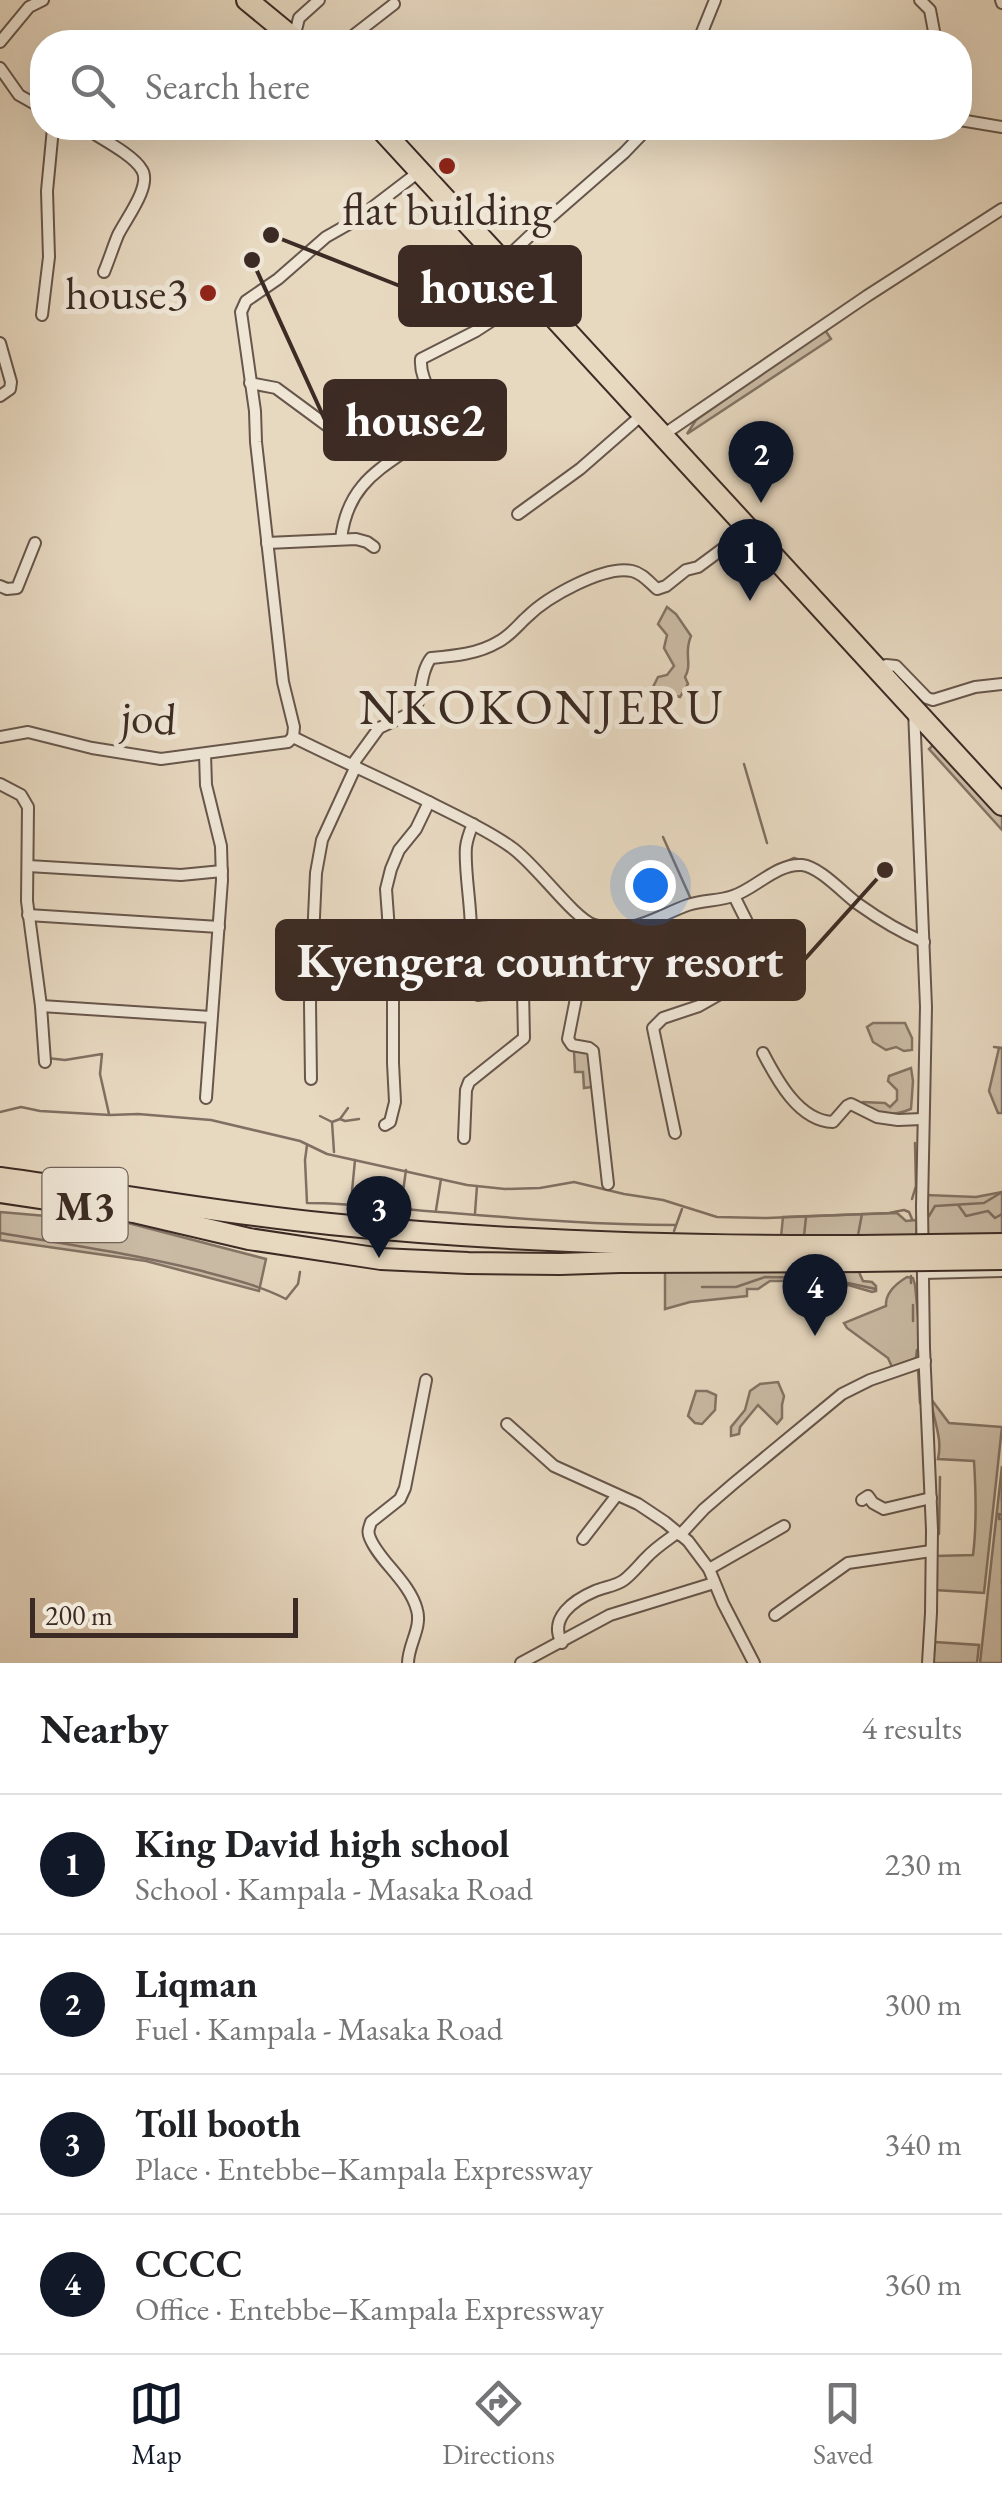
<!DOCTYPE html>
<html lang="en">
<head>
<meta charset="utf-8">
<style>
  :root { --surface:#fff; --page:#f6f6f6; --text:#202124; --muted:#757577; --line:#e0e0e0; --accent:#111827 }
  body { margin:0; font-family:"EB Garamond",serif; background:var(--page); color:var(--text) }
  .scale { position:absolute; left:30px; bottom:25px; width:268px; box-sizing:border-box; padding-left:10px; border:5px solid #3c2b24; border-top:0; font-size:28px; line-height:35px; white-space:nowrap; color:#3c2b24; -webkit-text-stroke:8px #efe6d6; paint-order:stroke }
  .you { position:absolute; left:650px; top:885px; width:35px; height:35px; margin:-25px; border:8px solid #fff; border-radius:50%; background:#1a73e8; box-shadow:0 0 0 15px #1a73e833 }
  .badge { display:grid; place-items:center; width:65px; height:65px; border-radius:50%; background:var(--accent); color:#fff; font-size:32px; font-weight:700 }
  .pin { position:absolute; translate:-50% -82px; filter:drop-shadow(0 2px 5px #0008) }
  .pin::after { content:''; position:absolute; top:52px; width:35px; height:30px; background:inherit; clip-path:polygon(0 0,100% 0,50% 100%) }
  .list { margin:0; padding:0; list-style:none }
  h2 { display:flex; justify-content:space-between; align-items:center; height:130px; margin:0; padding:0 40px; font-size:42px }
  h2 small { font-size:32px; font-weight:400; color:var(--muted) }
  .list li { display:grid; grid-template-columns:65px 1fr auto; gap:30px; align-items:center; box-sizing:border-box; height:140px; padding:0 40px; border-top:2px solid var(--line) }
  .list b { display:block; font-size:38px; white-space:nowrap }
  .list p { margin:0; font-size:32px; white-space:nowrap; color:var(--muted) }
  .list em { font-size:32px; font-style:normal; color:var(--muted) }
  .icon { flex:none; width:55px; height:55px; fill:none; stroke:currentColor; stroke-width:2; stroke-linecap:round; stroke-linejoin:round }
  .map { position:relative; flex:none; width:1002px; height:1663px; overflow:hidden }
  .search { position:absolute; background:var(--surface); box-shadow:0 10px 40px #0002; left:30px; right:30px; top:30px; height:110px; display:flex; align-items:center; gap:25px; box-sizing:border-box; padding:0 35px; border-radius:40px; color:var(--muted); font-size:38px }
  .sheet { height:690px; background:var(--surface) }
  nav { display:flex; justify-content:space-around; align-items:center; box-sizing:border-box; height:140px; border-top:2px solid var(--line); background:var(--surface); font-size:28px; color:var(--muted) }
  nav a { display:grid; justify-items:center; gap:5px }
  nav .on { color:var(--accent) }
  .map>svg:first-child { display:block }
  .green { fill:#cabba5; stroke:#837364; stroke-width:2.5 }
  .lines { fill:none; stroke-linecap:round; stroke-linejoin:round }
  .stream { stroke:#806f62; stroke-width:2.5 }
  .street-casing { stroke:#67564b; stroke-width:14 }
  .highway-casing { stroke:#3c2b24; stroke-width:24 }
  .street { stroke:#efe6d6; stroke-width:10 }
  .highway { stroke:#e7d8c0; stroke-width:20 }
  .highway-bridge-casing { stroke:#3c2b24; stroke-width:24; stroke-linecap:butt }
  .highway-bridge { stroke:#e7d8c0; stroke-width:20 }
  .poi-dot { fill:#8f2418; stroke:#efe6d6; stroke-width:4 }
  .labels { text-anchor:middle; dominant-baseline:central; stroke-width:10; stroke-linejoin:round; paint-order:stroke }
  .shield { fill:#efe6d6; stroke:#726359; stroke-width:2.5 }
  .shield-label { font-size:42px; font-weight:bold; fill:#3c2b24 }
  .poi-label { font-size:45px; fill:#3c2b24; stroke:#efe6d6 }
  .street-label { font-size:45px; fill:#3c2b24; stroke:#efe6d6 }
  .quarter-label { font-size:50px; letter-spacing:2.5px; fill:#3c2b24; stroke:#efe6d6 }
  .leader { fill:none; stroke:#3c2b24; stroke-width:4 }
  .callout-dot { fill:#3c2b24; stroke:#efe6d6; stroke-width:4 }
  .callout { fill:#3c2b24; stroke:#3c2b24; stroke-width:4 }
  .callout-label { font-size:48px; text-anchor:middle; font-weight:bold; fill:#fff }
</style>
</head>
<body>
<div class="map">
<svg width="1002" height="1663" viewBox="0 0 1002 1663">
  <rect width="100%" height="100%" fill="#e7d8c0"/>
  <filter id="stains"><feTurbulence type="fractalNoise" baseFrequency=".002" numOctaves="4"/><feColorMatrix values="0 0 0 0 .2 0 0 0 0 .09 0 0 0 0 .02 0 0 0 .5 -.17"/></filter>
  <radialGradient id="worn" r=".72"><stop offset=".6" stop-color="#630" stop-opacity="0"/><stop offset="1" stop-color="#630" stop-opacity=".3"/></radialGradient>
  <g class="green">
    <path d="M825 330 831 339 687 434 696 420Z"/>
    <path d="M667 607 676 614 691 636C683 654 693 663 685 677L688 684 680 697 652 689 658 677 667 675 674 666 664 648 667 635 658 624Z"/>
    <path d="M937 741 1002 813V830L929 749Z"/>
    <path d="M873 1023H905L912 1038V1050L904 1051 896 1047 886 1050 873 1042 867 1027Z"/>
    <path d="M999 1048H1002V1113H998L989 1091Z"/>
    <path d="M590 1049 592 1087 584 1088 583 1072H575L574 1051Z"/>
    <path d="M911 1068 913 1081 911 1109C891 1117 879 1116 861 1104L863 1102 885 1103 890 1107 897 1100V1090L888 1081 889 1076Z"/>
    <path d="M1002 1192V1236L928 1237 927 1195 976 1197Z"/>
    <path d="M0 1212 128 1223 266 1259 259 1291 146 1261 0 1240Z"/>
    <path d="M897 1213 906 1221 917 1220 916 1237H781L783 1217Z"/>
    <path d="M665 1270 859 1272 863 1281 872 1282 876 1286V1291L872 1292 845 1284 809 1281H770L758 1289H747V1296L690 1302 665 1309Z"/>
    <path d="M907 1277 913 1278 915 1285 922 1356 892 1367 888 1358 847 1328 844 1323 886 1306C885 1293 897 1283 907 1277Z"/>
    <path d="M778 1382 784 1396 782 1405V1418L777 1424 758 1405 740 1427 739 1434 731 1436V1427L745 1410 750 1391 760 1384Z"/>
    <path d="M696 1391H707L716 1395 715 1410 702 1424 695 1423 688 1416Z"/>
    <path d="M931 1399 949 1423 1002 1427 984 1593 935 1590V1556L973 1555C977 1524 976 1493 974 1461L938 1459C943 1438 933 1420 931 1399Z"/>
    <path d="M1002 1466V1663H980Z"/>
    <path d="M935 1642 979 1645 977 1663H933Z"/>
  </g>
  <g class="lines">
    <g class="stream">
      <path d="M744 764 767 843"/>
      <path d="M663 837 690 897"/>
      <path d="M775 867 794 858 817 865"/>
      <path d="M994 1047 1002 1048"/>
      <path d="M47 1058 65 1060 102 1054 100 1074 109 1114"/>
      <path d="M0 1112 21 1107 40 1111 110 1115 138 1114 211 1120 300 1141 327 1154 467 1185 505 1189 540 1188 574 1182 624 1194 663 1200 717 1217 767 1218 889 1213 904 1210 909 1212 912 1219"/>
      <path d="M320 1116 332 1122"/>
      <path d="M340 1119 348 1108"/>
      <path d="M307 1145 305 1160 307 1203C356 1203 403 1210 452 1213 526 1219 601 1225 675 1225"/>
      <path d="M334 1152 332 1122 340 1119 345 1121 359 1119"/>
      <path d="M912 1199 916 1186 915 1143"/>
      <path d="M351 1202 355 1160"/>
      <path d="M401 1206 406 1170"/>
      <path d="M959 1206 966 1216 988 1211 995 1218 1002 1214"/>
      <path d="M436 1210 441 1179"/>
      <path d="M475 1213 477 1186"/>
      <path d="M929 1216 935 1206 984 1203 1002 1192"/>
      <path d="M674 1231 682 1209"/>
      <path d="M0 1233C67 1244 133 1254 198 1270 228 1278 259 1285 286 1299L298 1284 300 1272"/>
      <path d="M858 1235 862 1214"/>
      <path d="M804 1236 806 1217"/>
      <path d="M911 1283V1276"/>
      <path d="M702 1287H736L765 1277 824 1278 876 1289"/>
      <path d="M913 1305V1321"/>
      <path d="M916 1358 917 1350"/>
      <path d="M918 1369 920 1403"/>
      <path d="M1002 1493V1501"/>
      <path d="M1002 1515 999 1514V1519H1002"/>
      <path d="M939 1534 940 1477"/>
      <path d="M1002 1580V1583"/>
    </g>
    <defs>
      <g id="street">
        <path d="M920 0 930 10 936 42"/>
        <path d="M1001 0 1002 3"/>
        <path d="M294 38 299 18 319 0"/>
        <path d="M0 42 29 7 43 0"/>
        <path d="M345 42 394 4"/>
        <path d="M698 42 715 0"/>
        <path d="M0 68 19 95 42 108"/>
        <path d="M960 120 1002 127"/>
        <path d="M85 128C100 138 134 155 142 170 152 186 125 220 118 235 113 247 109 260 104 272"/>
        <path d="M503 261 537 229 624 153 648 128"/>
        <path d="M42 315 49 257 47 191 53 128"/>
        <path d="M0 343 11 382 10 389 0 396"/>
        <path d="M250 383 276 388 333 430"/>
        <path d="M663 435 867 296 1002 209"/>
        <path d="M518 514 580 469 643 414"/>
        <path d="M341 539C349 470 399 464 442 422 441 401 419 384 421 359L476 331 533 294"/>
        <path d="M267 543 356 539 367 542 374 547"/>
        <path d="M0 586 7 589 17 588 35 543"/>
        <path d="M877 669 886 665 896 666 927 698 933 700 975 687 1002 684"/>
        <path d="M914 710 926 1007 922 1207 924 1348 932 1530 931 1613 928 1663"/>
        <path d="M0 737 28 732 92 748 161 759 288 742 293 737"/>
        <path d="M293 737C339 760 385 780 431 803 458 817 486 829 511 847 535 863 573 918 594 925 631 937 657 916 688 905 703 900 719 901 733 896 755 889 777 863 802 865 820 867 843 893 858 904 879 919 900 932 924 942"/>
        <path d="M293 737 294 727 283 682 256 442 255 411 241 312 246 301 278 279 326 237 356 220 420 171"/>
        <path d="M205 754 206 785 221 846 222 880 206 1098"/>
        <path d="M352 765 379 728 415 711C422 695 420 672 431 658 454 656 478 654 498 642 511 635 517 626 527 617 547 597 604 565 632 571 642 573 649 582 657 589L666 586 686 570 698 567 748 530"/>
        <path d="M0 784 21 795 28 807 27 901 41 1006 45 1062"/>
        <path d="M473 824C470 831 467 839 466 847 463 878 480 941 464 965L472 992 478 995C494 993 511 994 526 990 569 980 614 963 641 925"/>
        <path d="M28 866 181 875 222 871"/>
        <path d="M28 915 219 927"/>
        <path d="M581 973 568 1039 572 1045 589 1048 593 1051 608 1184"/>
        <path d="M41 1006 211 1017"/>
        <path d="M763 1053C777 1080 799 1121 833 1122L847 1106 851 1104 877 1117 898 1120 922 1119"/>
        <path d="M311 1079 310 1004 316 873 322 840 356 766"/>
        <path d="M385 1125 390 1122 395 1102 393 1063V985L386 889 391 869 399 850 416 829 429 802"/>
        <path d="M675 1133 653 1028 663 1018 699 1006 757 973 764 966 765 958 734 896"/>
        <path d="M464 1138 466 1090 469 1082 524 1038 523 991"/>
        <path d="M923 1273 1002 1271"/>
        <path d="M507 1424 554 1466 638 1504 665 1522 688 1541 709 1569 723 1603 754 1663"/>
        <path d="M862 1500 868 1496 873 1503 884 1509 931 1498"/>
        <path d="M680 1535 704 1509 733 1484 842 1394 870 1380 925 1361"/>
        <path d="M583 1539 617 1495"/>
        <path d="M709 1569 784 1526"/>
        <path d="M775 1615 848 1563 931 1551"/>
        <path d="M562 1643C548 1618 574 1600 595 1591 604 1587 616 1586 624 1580 632 1574 639 1565 646 1558 655 1548 666 1541 677 1533"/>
        <path d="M408 1663C408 1645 422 1628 417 1610 410 1582 379 1561 370 1538 367 1531 369 1529 371 1522L400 1499 405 1488 426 1380"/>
        <path d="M521 1663 610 1615 714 1583"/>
      </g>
      <g id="highway">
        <path d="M247 0 298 42"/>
        <path d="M380 128 1002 805"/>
        <path d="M0 1178C110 1193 219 1213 330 1224 507 1242 683 1247 860 1246"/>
        <path d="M0 1192 134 1212 249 1239 381 1259 468 1263 560 1264 620 1262 861 1261"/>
      </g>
    </defs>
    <use href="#street" class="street-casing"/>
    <use href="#highway" class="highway-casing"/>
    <use href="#street" class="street"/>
    <use href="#highway" class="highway"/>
    <defs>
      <g id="highway-bridge">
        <path d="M860 1246 1002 1244"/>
        <path d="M861 1261 1002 1259"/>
      </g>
    </defs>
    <use href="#highway-bridge" class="highway-bridge-casing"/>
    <use href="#highway-bridge" class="highway-bridge"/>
  </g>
  <g class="poi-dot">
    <circle cx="447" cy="166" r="10"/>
    <circle cx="208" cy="293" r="10"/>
  </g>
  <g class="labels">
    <rect class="shield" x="42.5" y="1168" width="85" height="74" rx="8"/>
    <g class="shield-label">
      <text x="85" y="1205">M3</text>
    </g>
    <g class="poi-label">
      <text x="447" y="209">flat building</text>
      <text x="188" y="293" text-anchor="end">house3</text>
    </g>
    <g class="street-label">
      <text transform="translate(149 717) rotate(4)">jod</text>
    </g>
    <g class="quarter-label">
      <text x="542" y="706">NKOKONJERU</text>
    </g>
  </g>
  <path class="leader" d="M271 235L400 286M252 260L325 420M885 870L804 960"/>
  <g class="callout-dot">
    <circle cx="271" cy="235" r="10"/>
    <circle cx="252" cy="260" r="10"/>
    <circle cx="885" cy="870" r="10"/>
  </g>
  <g class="callout">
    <rect x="400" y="247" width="180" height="78" rx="10"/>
    <rect x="325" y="381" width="180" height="78" rx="10"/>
    <rect x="277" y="921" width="527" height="78" rx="10"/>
  </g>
  <g class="callout-label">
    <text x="490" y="303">house1</text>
    <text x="415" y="436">house2</text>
    <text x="540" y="977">Kyengera country resort</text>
  </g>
  <rect width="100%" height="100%" filter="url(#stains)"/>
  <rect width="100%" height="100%" fill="url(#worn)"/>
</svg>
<div class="scale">200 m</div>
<div class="you"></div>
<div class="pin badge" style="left:750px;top:601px">1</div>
<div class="pin badge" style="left:761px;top:503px">2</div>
<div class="pin badge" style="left:379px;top:1258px">3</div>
<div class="pin badge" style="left:815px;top:1336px">4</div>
<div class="search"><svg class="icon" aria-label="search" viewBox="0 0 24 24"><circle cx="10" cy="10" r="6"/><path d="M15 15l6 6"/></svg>Search here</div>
</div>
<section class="sheet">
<h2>Nearby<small>4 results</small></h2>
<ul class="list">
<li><span class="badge">1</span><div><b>King David high school</b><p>School · Kampala - Masaka Road</p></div><em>230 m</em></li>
<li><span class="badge">2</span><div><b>Liqman</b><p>Fuel · Kampala - Masaka Road</p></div><em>300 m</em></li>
<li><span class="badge">3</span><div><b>Toll booth</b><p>Place · Entebbe–Kampala Expressway</p></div><em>340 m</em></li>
<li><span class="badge">4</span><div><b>CCCC</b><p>Office · Entebbe–Kampala Expressway</p></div><em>360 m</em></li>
</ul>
</section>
<nav>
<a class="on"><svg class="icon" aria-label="map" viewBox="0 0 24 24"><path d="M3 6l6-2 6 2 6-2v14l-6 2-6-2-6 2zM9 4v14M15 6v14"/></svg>Map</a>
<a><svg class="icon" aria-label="directions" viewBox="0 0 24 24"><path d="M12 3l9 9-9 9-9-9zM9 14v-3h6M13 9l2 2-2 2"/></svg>Directions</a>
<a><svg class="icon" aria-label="saved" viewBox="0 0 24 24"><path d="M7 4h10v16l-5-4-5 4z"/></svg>Saved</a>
</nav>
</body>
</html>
